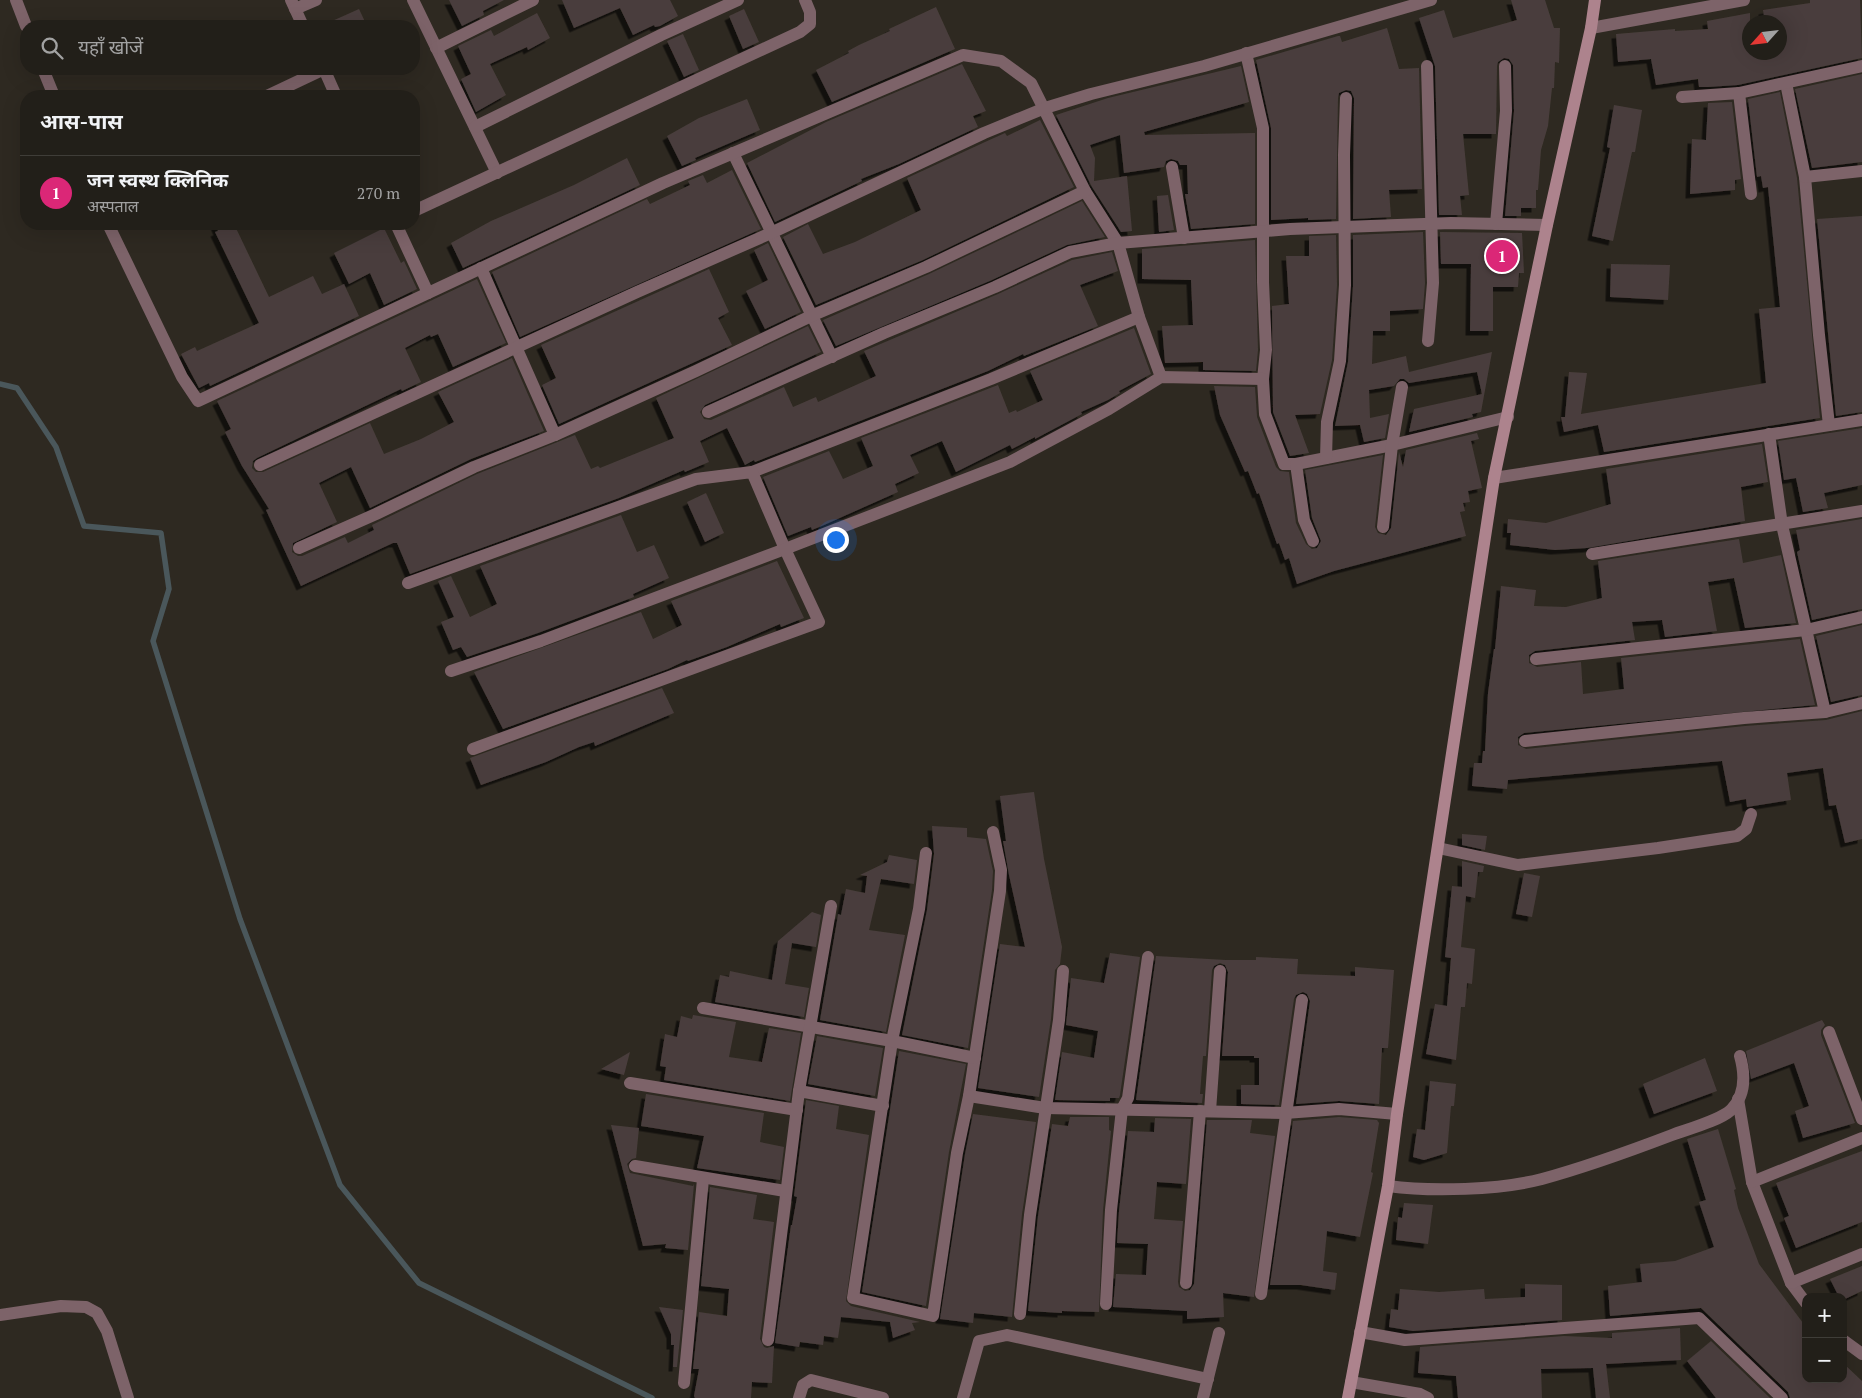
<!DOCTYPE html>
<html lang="hi">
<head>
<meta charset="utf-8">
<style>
  :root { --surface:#221f19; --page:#2e2c26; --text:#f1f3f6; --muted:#a2a2a2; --line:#3f3d38; --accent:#db2777 }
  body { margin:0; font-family:"PT Serif","Noto Sans Devanagari",serif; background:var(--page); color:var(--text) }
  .controls { position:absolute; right:15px; bottom:15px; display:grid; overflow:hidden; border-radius:10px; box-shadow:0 5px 20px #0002 }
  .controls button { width:45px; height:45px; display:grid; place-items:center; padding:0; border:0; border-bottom:1px solid var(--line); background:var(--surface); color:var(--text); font:25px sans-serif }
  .compass { position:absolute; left:1742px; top:15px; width:45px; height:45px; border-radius:50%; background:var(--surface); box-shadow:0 5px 20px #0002; rotate:243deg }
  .you { position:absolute; left:835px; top:539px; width:18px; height:18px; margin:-12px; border:4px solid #fff; border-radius:50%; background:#1a73e8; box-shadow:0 0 0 8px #1a73e833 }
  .badge { display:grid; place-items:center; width:32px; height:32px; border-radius:50%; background:var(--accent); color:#fff; font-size:16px; font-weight:700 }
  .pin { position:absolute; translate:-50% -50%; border:2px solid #fff; box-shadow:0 1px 5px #0006 }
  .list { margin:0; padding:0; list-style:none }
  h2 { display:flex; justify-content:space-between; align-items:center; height:65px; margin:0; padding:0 20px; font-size:21px }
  h2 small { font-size:16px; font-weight:400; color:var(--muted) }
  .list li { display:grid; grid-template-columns:32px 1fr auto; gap:15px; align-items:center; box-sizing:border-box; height:75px; padding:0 20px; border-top:1px solid var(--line) }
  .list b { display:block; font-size:19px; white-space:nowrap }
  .list p { margin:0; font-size:16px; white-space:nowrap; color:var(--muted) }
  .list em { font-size:16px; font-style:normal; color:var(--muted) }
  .icon { flex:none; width:28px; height:28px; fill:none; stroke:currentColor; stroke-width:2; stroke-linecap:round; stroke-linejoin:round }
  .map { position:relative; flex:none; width:1862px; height:1398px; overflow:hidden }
  .search { position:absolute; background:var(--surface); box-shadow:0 5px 20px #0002; left:20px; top:20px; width:400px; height:55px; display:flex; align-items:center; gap:12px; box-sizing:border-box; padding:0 18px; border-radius:20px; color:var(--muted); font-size:19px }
  .panel { position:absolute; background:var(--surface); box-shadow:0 5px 20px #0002; left:20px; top:90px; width:400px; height:140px; border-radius:20px }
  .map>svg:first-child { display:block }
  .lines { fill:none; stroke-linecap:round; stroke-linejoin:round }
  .stream { stroke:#4a575b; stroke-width:5.5 }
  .building { fill:#493e3c; filter:url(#shadow) }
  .street { stroke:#7d6369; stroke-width:12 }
  .secondary { stroke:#ad838d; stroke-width:12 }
</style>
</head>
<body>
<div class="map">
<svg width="1862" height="1398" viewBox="0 0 1862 1398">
  <defs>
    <filter id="shadow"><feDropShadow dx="-4.5" dy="4.5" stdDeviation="0" flood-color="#0009"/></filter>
  </defs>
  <rect width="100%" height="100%" fill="#2e2921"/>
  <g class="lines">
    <path class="stream" d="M0 384 17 388 56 447 84 526 161 533 169 589 153 641 240 919 340 1185 419 1283 652 1398"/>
  </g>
  <g class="building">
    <path d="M449 0H504L483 11 484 15 462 26Z"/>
    <path d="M562 0H670L678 16 660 26 655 27 654 25 633 35 620 8 574 28Z"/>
    <path d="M1511 0H1545L1554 28H1560L1559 63 1555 62 1554 88H1552L1548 126 1541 150 1538 190H1536V208H1521V216H1505L1514 111 1513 65 1509 59 1504 58 1498 62 1497 66 1496 134H1463L1469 195 1460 196 1462 215H1439L1435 66 1419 18 1444 10 1453 38 1517 20Z"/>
    <path d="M1810 0H1860L1862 58 1738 85 1708 87H1699L1698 79 1656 85 1651 59 1618 62 1616 34 1675 29V31L1708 29 1707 21 1750 13V52H1780V22H1765L1763 10 1810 3Z"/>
    <path d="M936 7 955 49 832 102 816 70 849 53 848 51 859 45 890 31 889 29Z"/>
    <path d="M359 9 367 26H321Z"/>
    <path d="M744 9 759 42 743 49 729 16Z"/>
    <path d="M537 13 550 38 528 50 527 47 490 64 506 95 476 112 461 79 471 74 458 46 491 30 494 36Z"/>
    <path d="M1387 28 1399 69 1419 68 1422 189 1389 190 1391 217 1353 219 1354 98 1351 91 1346 90 1339 93 1338 98 1336 219 1308 220V218L1271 220V128L1256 60 1338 36H1340L1342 42Z"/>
    <path d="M683 34 699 70 684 77 667 41Z"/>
    <path d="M962 64 986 111 973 116 978 127 899 164 861 179 862 181 775 222 747 163 826 122Z"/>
    <path d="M1241 66 1249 102 1144 132 1145 135 1255 133V224L1191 229 1185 194H1188L1187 165H1180L1178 161 1171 159 1166 161 1164 167 1124 173 1120 135 1090 145 1095 158 1094 181 1127 176 1132 231 1121 232 1092 187 1056 115 1108 98Z"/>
    <path d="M1862 74V162L1812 168 1795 89Z"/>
    <path d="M1780 92 1797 178 1820 418 1604 452 1598 425 1564 432 1561 417H1565L1569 372 1587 373 1581 414 1766 383 1759 309 1780 307 1768 187 1763 188 1761 176 1757 177 1748 99Z"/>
    <path d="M747 99 760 130 695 158 696 160 682 166 667 136 699 118Z"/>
    <path d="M1732 102 1741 179 1735 180V190L1690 194 1692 139 1706 140 1708 103Z"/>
    <path d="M1614 105 1642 110 1635 152H1632L1613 241 1592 236 1610 148 1607 147Z"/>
    <path d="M1040 120 1074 187 923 260 816 305 783 237 808 224 823 254 855 242 921 210 907 178 985 142 1005 133 1007 136Z"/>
    <path d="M627 158 640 185 463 268 451 243 491 221 574 185Z"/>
    <path d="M732 170 761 229 520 337 492 272 647 199 650 204 690 185 688 181 703 175 707 183Z"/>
    <path d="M1168 195 1174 230 1159 232 1157 196Z"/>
    <path d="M1082 201 1105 237 1067 245 992 280 836 346 823 320 929 274Z"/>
    <path d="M1862 216V412L1836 416 1817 219Z"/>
    <path d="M215 224H234L269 297 313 276 322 294 344 284 359 316 210 386 209 383 199 388 181 354 195 347 197 351 259 323 215 232 218 231Z"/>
    <path d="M384 228 401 263 404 261 417 289 384 305 370 273 349 284 334 253Z"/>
    <path d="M1423 232 1425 283 1423 309 1390 311V331H1373L1372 364 1406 356 1409 372 1492 352 1481 412 1472 414 1473 417 1409 432 1414 409 1482 394 1477 372 1409 383 1404 379H1400L1394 386 1369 390 1370 418 1389 414 1385 438 1364 442 1360 425 1335 426 1348 362 1353 286V235Z"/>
    <path d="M1440 232 1522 233 1524 273H1519L1518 287H1493V331H1470L1471 264H1441Z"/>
    <path d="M1336 235 1337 285 1332 360 1320 414 1295 415 1309 453 1290 456 1273 412 1272 306 1289 304 1286 256H1309V236Z"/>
    <path d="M1255 240 1258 350 1256 371 1203 370V362L1165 363 1162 326 1193 325 1191 280 1142 279V249Z"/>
    <path d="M768 243 801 312 765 329 746 291 768 280 754 250Z"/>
    <path d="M1112 252 1118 271 1080 285 1098 326 1024 356 1023 354 988 371 755 462 754 460 745 465 727 428 700 441 709 462 685 472 684 470 619 498 410 574 397 543H393L301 586 266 510 269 509 242 466 225 432 231 429 217 401 477 279 506 343 453 367 438 334 431 337 430 335 405 348 421 382 402 391 401 389 257 458 253 461 252 468 256 472H263L370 423 384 454 421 439 454 422 438 392 512 358 544 431 471 459 370 508 351 467 319 483 337 522 293 543 292 552 298 556H302L345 537 348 543 374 530 372 525 477 474 575 435 591 469 598 466 600 468 674 438 656 398 808 326 821 352 705 405 700 412 704 419 711 420 784 387 793 407 816 397 818 402 876 376 864 351 998 294 1072 260Z"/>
    <path d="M1611 264 1670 265 1668 300 1610 297Z"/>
    <path d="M709 269 729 312 718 318 732 345 559 424 542 385 556 378 541 345Z"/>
    <path d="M1134 328 1151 374 1119 391 1120 393 1108 400 1081 412 1082 414 1035 439V437L1012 449 1010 445 956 472 942 441 910 455 919 473 895 484 898 492 824 525 812 530 811 527 788 536 763 477 829 451 843 479 873 466 861 438 998 385 1009 413 1016 410 1017 412 1043 400 1030 371Z"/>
    <path d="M1214 386 1255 387 1257 417 1276 467 1280 471 1289 472 1296 523 1306 544 1312 549 1317 548 1321 541 1312 518 1305 470 1383 455 1375 527 1378 533 1386 535 1391 528 1399 452 1403 467 1406 450 1477 433 1479 439 1471 441 1482 488 1468 491 1470 502 1463 503 1465 511 1460 512 1466 536 1334 571 1297 584 1289 558 1285 560 1279 543 1277 544 1259 493 1257 494 1248 471 1245 472 1220 415Z"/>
    <path d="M1862 428V485L1824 493 1828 508 1803 512 1796 478 1784 480 1778 441Z"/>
    <path d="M1762 444 1768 482 1741 487 1745 521 1587 548 1555 550 1510 545 1511 533H1507L1508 519 1546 523 1611 504 1606 469Z"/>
    <path d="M706 493 724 533 705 542 687 502Z"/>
    <path d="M621 515 637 552 654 545 669 578 633 594 634 597 538 633 467 657 461 647 453 650 441 622 454 617 438 581 451 576 470 617 497 604 480 566Z"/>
    <path d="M1862 519V609L1812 620 1797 552 1800 550 1796 530Z"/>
    <path d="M1739 539 1743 563 1781 555 1796 623 1745 628 1734 578 1708 582 1717 631 1665 637 1662 620 1632 622 1635 640 1535 651 1529 655V663L1537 667 1581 662 1583 694 1624 689 1621 658 1800 639 1815 705 1524 733 1518 737V745L1526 749 1745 726 1826 720 1862 711V839L1845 843 1836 805 1829 806 1823 768 1787 773 1791 800 1747 807 1746 799 1730 802 1722 761 1508 780 1507 789 1472 786 1474 763H1482L1483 751H1485L1488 693 1494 649H1495L1501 586 1536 590 1534 606 1566 607 1602 598 1598 561Z"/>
    <path d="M777 561 804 618 781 627 780 624 727 647 688 661 687 660 668 669 503 729 474 672 641 612 653 639 682 625 671 601Z"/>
    <path d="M1862 625V695L1831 702 1816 636Z"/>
    <path d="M662 688 674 713 595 746 594 742 579 747 546 762 481 785 470 758Z"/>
    <path d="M1034 792 1044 859 1062 947 1060 964 1055 970 1051 1019 1039 1097 978 1088 1000 944 1025 947 1009 875 1003 841H1006L1000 796Z"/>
    <path d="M932 826 967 828V837L986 839 993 871 992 890 968 1048 902 1035 927 910 934 854Z"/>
    <path d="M1462 834 1487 836 1485 850 1462 845Z"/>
    <path d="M889 855 917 860 914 884 881 879 869 930 905 935 886 1032 820 1020 837 921 838 914 841 915 846 889 865 893 867 876 860 875 887 862Z"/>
    <path d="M1462 861 1484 866 1483 872H1478L1475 898 1466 896 1461 947 1475 949 1472 984 1467 983 1465 1007H1461L1456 1060 1426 1054 1435 1004 1447 1006 1451 958 1445 957 1452 886 1462 887Z"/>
    <path d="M1524 873 1540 876 1532 917 1516 914Z"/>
    <path d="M812 912 821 915 816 947 792 943 785 984 809 988 804 1017 715 1002 720 975 729 977 730 971 772 980 778 941Z"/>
    <path d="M1110 953 1140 957 1120 1095 1119 1098H1110V1101L1055 1100 1062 1052 1094 1058 1098 1031 1066 1025 1071 978 1104 983Z"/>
    <path d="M1156 956 1226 960H1256V957L1298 959 1297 974 1355 976V967L1394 970 1388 1048H1382L1379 1104 1339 1101 1296 1104 1310 1001 1307 994 1303 992 1296 995 1294 999 1279 1105 1241 1104V1085H1259V1058H1254V1056H1222L1228 972 1225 965 1220 963 1214 966 1212 970 1206 1056H1203L1200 1094H1203L1202 1103 1136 1100Z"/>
    <path d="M693 1015 736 1022 729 1057 762 1062 769 1028 801 1033 790 1101 664 1080 666 1067 660 1066 665 1034 677 1037 681 1016 692 1019Z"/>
    <path d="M1822 1020 1825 1025 1821 1030V1035L1855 1123 1803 1138 1795 1111 1809 1106 1794 1063 1751 1079 1746 1051Z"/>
    <path d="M817 1036 883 1048 875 1096 808 1084Z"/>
    <path d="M899 1051 966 1064 949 1152 926 1306 862 1292Z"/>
    <path d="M630 1052 624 1075 601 1069Z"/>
    <path d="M1705 1058 1717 1091 1654 1114 1643 1084Z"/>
    <path d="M1430 1081 1456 1084 1454 1106H1451L1447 1153 1424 1160 1413 1157 1417 1129 1425 1130Z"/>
    <path d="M646 1094 764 1113 760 1142 784 1147 780 1180 697 1168 704 1136 641 1126Z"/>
    <path d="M806 1100 839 1106 836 1129 869 1135 846 1301 851 1306 920 1322 912 1323 915 1330 893 1338 890 1322 841 1317 838 1338 824 1336 823 1345 800 1342 799 1347 775 1343 791 1225H792L797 1197 794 1196Z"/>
    <path d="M973 1114 1036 1122 1022 1214 1012 1317 974 1313 973 1323 940 1319 965 1154Z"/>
    <path d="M1070 1117H1109V1130L1111 1131 1103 1210 1099 1312 1062 1311V1313L1028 1311 1038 1216 1052 1124 1068 1126Z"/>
    <path d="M1339 1117 1377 1120 1379 1123 1371 1172 1373 1173 1360 1237 1327 1231 1323 1271 1337 1273 1335 1290 1301 1285H1270L1293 1121Z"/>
    <path d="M1155 1118 1191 1119 1186 1184 1157 1182 1154 1219 1183 1221 1178 1282 1179 1287 1185 1291 1190 1290 1194 1284 1207 1120H1252L1250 1133 1275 1136 1254 1297 1223 1293 1224 1317 1187 1319V1311L1113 1307 1116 1274 1146 1275 1148 1244 1117 1243 1119 1211 1128 1131 1154 1132Z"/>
    <path d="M611 1125 639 1128 636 1158 632 1159 627 1164 630 1173 693 1186 694 1184 688 1250 665 1248 666 1244 643 1246Z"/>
    <path d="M1718 1129 1736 1189 1734 1190 1738 1208 1759 1264 1806 1327V1379H1843V1363L1862 1381V1398H1790L1788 1392 1701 1308 1610 1316 1608 1286 1642 1282 1640 1264 1675 1261 1714 1247 1699 1202 1706 1200 1687 1139Z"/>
    <path d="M1862 1151V1222L1796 1248 1784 1218 1789 1216 1776 1183Z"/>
    <path d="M710 1187 757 1195 753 1219 774 1222 760 1339 764 1347 767 1348 774 1346 772 1383 752 1382 751 1398H695L694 1396 699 1369H693L699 1312 727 1316 729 1289 701 1286Z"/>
    <path d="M1404 1203 1433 1205 1428 1244 1396 1240 1398 1217 1402 1218Z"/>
    <path d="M1862 1266V1291L1843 1300V1297H1839L1830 1279Z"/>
    <path d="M1525 1284 1562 1285V1320L1413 1331 1389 1327 1391 1309 1398 1310 1400 1289 1439 1292 1484 1289 1485 1299 1525 1297Z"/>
    <path d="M659 1307 683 1310 677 1367H673L674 1345H671V1334Z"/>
    <path d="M1680 1328 1681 1360 1606 1364 1610 1398H1596L1593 1368 1541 1369 1542 1398H1458L1456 1376 1418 1373 1420 1347 1564 1336 1612 1338V1333Z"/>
    <path d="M1711 1341 1770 1398H1716L1687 1361Z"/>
  </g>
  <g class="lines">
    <g class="street">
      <path d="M16 0 26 26"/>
      <path d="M291 0 303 26"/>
      <path d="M413 0 497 173"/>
      <path d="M295 9 316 0"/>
      <path d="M1591 28 1744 0"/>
      <path d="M436 48 533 0"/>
      <path d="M1246 53 1263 128V282L1266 350 1263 379 1265 414 1284 464H1296L1392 445 1508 417"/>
      <path d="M1427 66 1433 283 1428 341"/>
      <path d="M43 69 54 96"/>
      <path d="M324 69 336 96"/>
      <path d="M1786 83 1805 177 1819 335 1829 425"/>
      <path d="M1739 93 1751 194"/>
      <path d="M267 96 324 69"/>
      <path d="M1682 97 1739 93 1862 66"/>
      <path d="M475 127 661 35 738 0"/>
      <path d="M733 153 832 357"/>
      <path d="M1172 167 1184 238"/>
      <path d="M1805 177 1862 171"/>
      <path d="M414 211 800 32 810 24V12L805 0"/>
      <path d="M108 224 182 377 198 401 663 183 963 55 1001 61 1031 83 1085 191 1118 243 1139 317 1161 377"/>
      <path d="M396 224 428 293"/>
      <path d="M1496 224 1506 111 1505 66"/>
      <path d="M481 268 555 435"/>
      <path d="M708 412 884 333 995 287 1070 252 1118 243 1290 229 1451 223 1547 225"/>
      <path d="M1769 434 1782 525 1825 712"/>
      <path d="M1326 458 1327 422 1340 361 1345 285 1344 155 1346 98"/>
      <path d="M1296 464 1304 520 1313 541"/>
      <path d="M260 465 637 292 771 233 984 133 1045 108 1091 94 1204 66 1431 0"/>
      <path d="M752 472 991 379 1139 317"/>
      <path d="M1494 478 1862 420"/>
      <path d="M1383 527 1392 445 1402 387"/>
      <path d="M299 548 376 514 474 467 555 435 696 371 811 316 926 267 1085 191"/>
      <path d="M1592 554 1862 511"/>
      <path d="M408 583 696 479 752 472 785 549 541 641 451 671"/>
      <path d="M1536 659 1806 630 1862 617"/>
      <path d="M1525 741 1744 718 1825 712 1862 703"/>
      <path d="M473 749 819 622 785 549 1010 462 1109 409 1161 377 1263 379"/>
      <path d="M993 832 1001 870 1000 891 969 1096 1045 1108 1285 1113 1339 1109 1397 1114"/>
      <path d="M1438 848 1518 865 1658 848 1737 836 1746 829 1751 814"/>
      <path d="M926 853 919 909 892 1041 853 1298 933 1316 957 1153 969 1096"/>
      <path d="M703 1008 892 1041 975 1058"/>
      <path d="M1829 1032 1862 1119"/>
      <path d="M630 1083 797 1110"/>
      <path d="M799 1091 831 906"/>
      <path d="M1738 1099 1752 1182 1791 1283 1806 1303"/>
      <path d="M1210 1111 1220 971"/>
      <path d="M635 1166 785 1191"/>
      <path d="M1752 1182 1862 1138"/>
      <path d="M1388 1186C1432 1192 1499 1190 1542 1179 1586 1167 1630 1151 1672 1135 1688 1129 1719 1121 1731 1110 1746 1095 1745 1074 1740 1056"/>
      <path d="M1186 1283 1200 1111"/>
      <path d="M1791 1283 1862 1254"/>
      <path d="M1261 1294 1302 1000"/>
      <path d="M1106 1304 1111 1210 1122 1109 1128 1098 1148 957"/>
      <path d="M1020 1314 1030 1215 1059 1020 1063 971"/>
      <path d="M0 1315 61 1306 86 1307 97 1313 107 1331 128 1398"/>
      <path d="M1360 1332 1405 1340 1699 1318 1782 1398"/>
      <path d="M768 1340 799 1091 883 1106"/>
      <path d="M1843 1340 1862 1354"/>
      <path d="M1351 1382 1420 1394 1428 1398"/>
      <path d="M684 1383 703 1179"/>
      <path d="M799 1398 803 1385 811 1380 883 1398"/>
      <path d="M963 1398 979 1341 1007 1335 1208 1379"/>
      <path d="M1203 1398 1219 1333"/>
    </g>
    <path class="secondary" d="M1348 1398 1388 1186 1397 1114 1494 478 1547 225 1591 28 1595 0"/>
  </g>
</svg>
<div class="controls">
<button>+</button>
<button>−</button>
</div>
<svg class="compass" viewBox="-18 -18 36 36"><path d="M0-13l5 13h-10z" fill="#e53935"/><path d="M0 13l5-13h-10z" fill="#a2a2a2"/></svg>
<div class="you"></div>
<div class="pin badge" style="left:1502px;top:256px">1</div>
<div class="search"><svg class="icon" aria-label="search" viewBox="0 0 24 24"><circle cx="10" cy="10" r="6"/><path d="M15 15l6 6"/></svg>यहाँ खोजें</div>
<section class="panel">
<h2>आस-पास<small></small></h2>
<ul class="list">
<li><span class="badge">1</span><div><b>जन स्वस्थ क्लिनिक</b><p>अस्पताल</p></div><em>270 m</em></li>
</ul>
</section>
</div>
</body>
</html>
